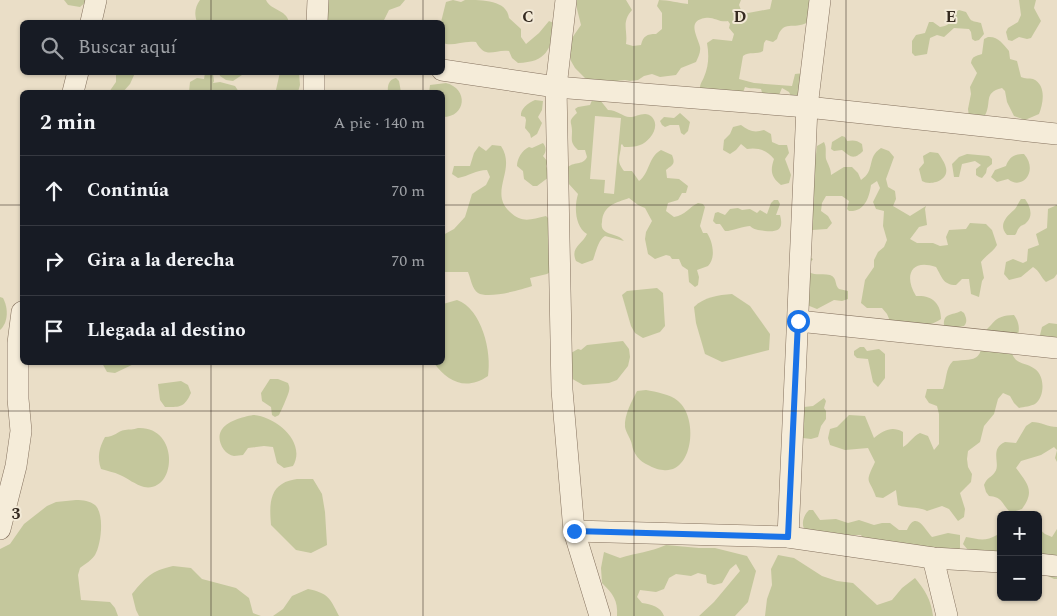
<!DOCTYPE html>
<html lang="es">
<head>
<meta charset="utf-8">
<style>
  :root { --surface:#171b24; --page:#20242c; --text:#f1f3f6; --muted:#9ea1a6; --line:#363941 }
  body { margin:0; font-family:Spectral,serif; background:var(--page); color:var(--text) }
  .controls { position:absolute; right:15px; bottom:15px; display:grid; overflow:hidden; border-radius:8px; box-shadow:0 1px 4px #0004 }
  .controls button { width:45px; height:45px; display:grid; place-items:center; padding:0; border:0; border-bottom:1px solid var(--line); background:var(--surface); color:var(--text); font:25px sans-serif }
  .stop { position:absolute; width:15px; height:15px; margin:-11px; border:4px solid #1a73e8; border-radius:50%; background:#fff }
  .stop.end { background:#1a73e8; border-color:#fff; box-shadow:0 1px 5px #0008 }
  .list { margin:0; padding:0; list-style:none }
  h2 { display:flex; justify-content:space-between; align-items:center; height:65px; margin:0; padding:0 20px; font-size:21px }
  h2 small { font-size:16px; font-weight:400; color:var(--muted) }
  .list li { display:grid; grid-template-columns:32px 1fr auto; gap:15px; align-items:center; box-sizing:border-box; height:70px; padding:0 20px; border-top:1px solid var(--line) }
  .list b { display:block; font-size:19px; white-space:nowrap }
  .list em { font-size:16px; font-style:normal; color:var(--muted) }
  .icon { flex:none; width:28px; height:28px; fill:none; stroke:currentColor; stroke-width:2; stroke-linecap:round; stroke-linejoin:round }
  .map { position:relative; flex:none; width:1057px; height:616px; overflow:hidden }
  .search { position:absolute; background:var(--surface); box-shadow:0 1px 4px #0004; left:20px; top:20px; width:425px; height:55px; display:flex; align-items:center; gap:12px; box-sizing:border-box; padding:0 18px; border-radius:8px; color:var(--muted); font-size:19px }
  .panel { position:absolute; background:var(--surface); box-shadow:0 1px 4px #0004; left:20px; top:90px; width:425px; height:275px; border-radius:8px }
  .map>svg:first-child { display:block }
  .green { fill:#c4c79c; fill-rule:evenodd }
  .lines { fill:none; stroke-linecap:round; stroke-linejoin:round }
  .minor-casing { stroke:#84715e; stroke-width:22 }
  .minor { stroke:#f5ecd9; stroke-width:21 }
  .route { stroke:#1a73e8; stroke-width:6 }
  .grid { fill:none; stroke:#352a20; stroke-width:1; stroke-opacity:0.55 }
  .grid-label { font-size:16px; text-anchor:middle; font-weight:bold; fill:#352a20; stroke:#f2e9d6; stroke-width:4; stroke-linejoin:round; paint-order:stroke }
</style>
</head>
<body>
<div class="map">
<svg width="1057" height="616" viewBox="0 0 1057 616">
  <rect width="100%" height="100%" fill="#eadec7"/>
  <g class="green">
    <path d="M64 0H88L80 7 68 5Z"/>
    <path d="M200 0H266C271 11 286 9 289 22H197C194 14 195 7 200 0Z"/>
    <path d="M325 0H405L400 6 389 10 383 22H329L325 16Z"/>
    <path d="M453 0 461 2 465 0C483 0 507 0 509 18L521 29V37L526 44 539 33 549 21 556 24C550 50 547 62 518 63L512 58 509 51C494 49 486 60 476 42 463 40 453 47 443 43L441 22 446 2Z"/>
    <path d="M576 0H626L632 10C621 23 628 29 626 44L633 46 641 45C643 36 647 34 656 34L662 29V13L657 6 659 0C669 0 678 3 688 4V0H741L739 5 741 10 748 13 770 9 772 0H809L810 1 808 22C793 31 783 18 777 39L773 42 766 40 764 43 763 51C757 55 749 51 743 56L739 79 754 83 792 86 795 74 804 73 811 88 793 100 789 92 782 88 779 95 763 96 761 89C755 88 750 89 745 87L742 95 700 89C700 83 702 82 704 77 709 66 709 54 707 43L713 39 732 41 734 34 729 28 730 24 728 21C720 23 713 16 705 18 686 21 698 37 700 47 701 52 698 58 696 62L681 68 676 75 660 77 652 74 644 76 638 80 630 81 625 80 617 81 587 80 575 68 571 61 570 54 572 38 581 25 577 9Z"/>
    <path d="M1019 0H1036L1034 8 1041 21 1031 38 1027 39 1019 37 1012 41 1008 40 1006 32 1008 28 1018 22 1021 15Z"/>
    <path d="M959 10 966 12C972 22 969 20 981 23L984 34 979 40 975 41 972 39 971 32 969 29 954 28 944 37 937 35 930 38 927 54 915 56 912 53V41L916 35 925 33 929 22H933L940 27C955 25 949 17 959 10Z"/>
    <path d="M988 37C998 36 1003 44 1009 51L1010 59 1017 61 1021 77C1025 79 1029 78 1033 79 1047 85 1043 104 1039 114L1025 120 1014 116 1007 102 1005 91 1002 88C982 93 993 103 984 117H969L968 109 971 94 970 87 977 73 971 63C972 56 976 56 982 54L984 39Z"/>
    <path d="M280 72 299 73 300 85 298 92H269L276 90Z"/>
    <path d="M116 73H135L130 84 123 92H109L116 82Z"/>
    <path d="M205 73 213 74 214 81 213 83 220 82 235 86 239 92H189L190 82 197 78 204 79Z"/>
    <path d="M219 73V72L243 73 242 75 233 81 226 80 220 76Z"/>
    <path d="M396 78 399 81 401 92H388C387 86 389 79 396 78Z"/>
    <path d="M446 83C469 89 466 117 443 117L442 92H429L430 85Z"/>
    <path d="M593 98 600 100 608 110C617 110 625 118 630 117 636 117 646 110 652 117 661 127 649 142 640 145 635 147 629 147 624 147L622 144 621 145C621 156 615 160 624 171H632L639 181C650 173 648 157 661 150L672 155C676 165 672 165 666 170L667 178 679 179 688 186 686 193H682L678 200 668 203 666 211 674 217C686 215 689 207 698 203L703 204 705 207 700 226 703 233H707C713 242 716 258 708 266L697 270 699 277 698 285 695 287 689 282 688 270 682 266 679 259H672L670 256 666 255 655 259 648 254 645 239 646 232 652 221 645 208 638 205 629 198C616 203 603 205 602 222 601 226 602 230 606 232 613 236 618 234 624 241L605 236C598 240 596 252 593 260L582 264 576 261C570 247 582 245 587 234 575 227 574 207 578 194L568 183 567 168C573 161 583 166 587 157L585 150H578C570 143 572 140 572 131 572 121 567 122 577 113L575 109 578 107 590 105ZM595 116 621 118 614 194 604 193 605 180 590 179Z"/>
    <path d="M535 100 543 101 542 110 538 117 542 123 537 134 531 138 530 134 525 128 526 120 525 117 521 116C520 109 528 103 535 100Z"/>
    <path d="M680 113 690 122 688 131 684 135 681 133 679 125H670L665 127 662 125 660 121 664 117 674 118Z"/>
    <path d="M741 125C749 131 754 133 764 130L771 134 772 142 779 145H787L789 153 785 159 791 175 789 183 781 185C771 177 770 171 774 159 767 150 757 147 747 149L741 144 736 150 730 154 723 150 724 140 730 134 733 127Z"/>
    <path d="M842 136 845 137 847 141C853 140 857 140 862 144L863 151C853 161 850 156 842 150L834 151 831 149 832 142Z"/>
    <path d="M824 142C827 148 825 153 826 159 828 165 831 168 831 175L844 167H852L858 173 861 180C876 170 866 158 881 148L889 151 894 157 886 179 888 187 895 191 896 199 893 206 910 216 926 206 925 209 927 225 919 227 910 239 917 243H933L940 246 948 245 946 237 949 230 966 229 970 223 986 224 992 230 997 245C993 252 986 255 981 262L984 278 982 281 979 297 971 294 969 279H962L956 285C943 285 942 277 936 267 910 258 904 277 916 296 932 295 941 303 941 319 926 330 907 323 890 321L887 314 882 308H867L861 303 865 280 874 267V260L878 252 884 247 887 240 883 226 884 211 876 209 873 202 880 188 877 181 871 185C869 199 864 212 849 211L847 209 849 201 842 196H826L822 203 821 211 828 216 832 223 827 229 812 230 810 160 816 154 817 146Z"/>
    <path d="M543 143C546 147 547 151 543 156L548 162 546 166 549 173V177L537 186H533L524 179 523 171 517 166C517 159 522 150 529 147L532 148Z"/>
    <path d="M492 145 501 146C517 170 488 192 510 212 523 224 531 219 546 216L552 222 553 270 547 274 530 278 532 286C521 290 488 299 478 293 472 289 471 279 468 272H443V235L454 229 465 217 472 194 486 185 490 177 487 170C476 170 469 176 458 178L452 174 454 166H470L474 153 479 146 486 151Z"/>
    <path d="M930 152 938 153C941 157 945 163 946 168 949 181 930 186 922 181L919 169 924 163 923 156Z"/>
    <path d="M967 154 989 156 992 159V164L987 168 986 173 982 178 979 177 976 175V169L981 165 975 161 962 164 959 177H954L952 164 959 157Z"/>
    <path d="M1024 154C1039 171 1022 191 1008 179L997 182 991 177 995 170 1006 166C1009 157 1015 154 1024 154Z"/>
    <path d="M1021 199H1025C1030 206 1034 216 1026 223 1023 226 1022 224 1019 228 1017 230 1017 233 1015 235H1007C998 225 1006 217 1014 210 1017 207 1018 203 1021 199Z"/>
    <path d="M774 200H778L780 204 776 215H780C784 230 778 232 765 231 759 230 754 230 750 226 745 226 728 232 725 231 723 229 722 226 720 224H716L713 221 715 213 718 212 725 215 730 209 738 208 742 210 750 209 757 213 760 210 767 214 771 203Z"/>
    <path d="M1057 205V274L1054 278 1046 282C1041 278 1040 271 1033 267L1021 277 1009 280 1004 274 1006 262 1013 259 1023 263 1027 261 1028 249 1039 245 1036 234 1047 228 1048 209Z"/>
    <path d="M807 256 813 259 808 265 809 272C816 276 823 273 830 275 838 278 834 285 839 289 842 290 845 290 848 291V299L842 301 834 300 817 309 802 303Z"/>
    <path d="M657 288 663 293 665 326 660 332 643 338 635 333 631 326 622 295 627 291Z"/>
    <path d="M732 294 750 306 770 334 769 350 722 362 705 354 696 323 694 307C704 297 718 295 732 294Z"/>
    <path d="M0 297 3 298C8 307 9 322 0 330Z"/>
    <path d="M457 300C482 309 492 352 488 376 466 391 448 382 434 363L442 362 443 304Z"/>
    <path d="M961 311 964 313C966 317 968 322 964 326L958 327 955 330 944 326C943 312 952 316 961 311Z"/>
    <path d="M1014 315C1023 327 1018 339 1011 350 1015 366 1024 361 1035 369 1045 376 1045 397 1035 404 1031 406 1024 407 1019 408L1014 403 1010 396 1003 393 998 399 994 414 984 426 980 442 968 451 967 459 968 467 972 474 971 482 960 493 965 509 964 517 958 521 949 509 942 506 927 511C918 506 908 509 898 505L896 490 883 498 876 497C869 477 864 485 875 462L868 448 845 450 830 445 828 438 830 429 837 427 849 415 865 416 874 438C884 430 892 426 903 432V447C910 443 912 437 920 433L928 436 934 450 939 444V414L937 406 929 403 925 397 927 389H943C947 379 945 369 953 361 979 359 981 361 983 333 996 322 993 316 1014 315Z"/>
    <path d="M1049 323 1057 324V348L1039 339 1042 327Z"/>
    <path d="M623 341 629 349 630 357 628 366 617 380 609 383 583 385 569 377 571 353 578 349 581 350 587 345Z"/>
    <path d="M860 347H864L867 351 879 349 885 354V378L878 387 873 382 868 359 857 358 854 355V351Z"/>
    <path d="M102 363V362L136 363 115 373 107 372Z"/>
    <path d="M270 379H278L288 383C289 386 290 387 289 391 289 393 280 414 279 415 278 416 276 416 275 417L272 415 271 407 262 401 261 393Z"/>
    <path d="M181 381 188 385 191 393C184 408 180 407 165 407L160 400 158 384Z"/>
    <path d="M646 390C656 392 670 394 678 401 699 418 693 474 663 470 658 470 652 467 648 465 640 462 633 453 632 445 631 439 626 433 625 427 624 415 632 401 637 391Z"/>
    <path d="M824 398 826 401 824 408 826 411V419L821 426 818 437 811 439 803 438 804 422 801 414 804 407 813 406Z"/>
    <path d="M253 415C275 416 307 442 293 466L284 468 277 463 273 447 264 446 248 448 243 455C240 455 237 456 234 456 224 455 216 440 221 431 226 421 243 417 253 415Z"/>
    <path d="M1032 422C1041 422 1048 427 1057 427V462L1055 458 1057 450 1054 447 1041 455 1021 461 1016 468C1028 484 1035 491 1022 509L1013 512 1009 511C1001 502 1002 497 989 496L986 492 984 485C987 477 991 478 995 472 1001 464 989 449 1005 442L1016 443 1026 426Z"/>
    <path d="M138 428C180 426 177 493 144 487 136 485 127 478 120 475 114 472 107 471 101 469 97 457 99 448 105 437 115 437 117 431 125 430 130 429 133 430 138 428Z"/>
    <path d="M297 479H313L322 494 325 512 327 545 311 553 296 550 271 525C270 512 268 492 282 484 286 481 292 480 297 479Z"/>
    <path d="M76 500C83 500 90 501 95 505 105 514 101 545 95 555 92 560 85 564 80 568L78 575 81 600 110 602 115 608 118 616H0V549L10 544 24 524 47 506 56 502Z"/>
    <path d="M809 510H813L820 520 836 519 848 523 859 520 874 525 882 523H890L899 530H907C916 509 925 530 932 537L948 533 960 535V548L958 551 863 538 861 535H849L828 532 816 535 805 531C801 524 803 516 809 510Z"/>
    <path d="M1038 528 1045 534 1052 537 1057 529V579H1054L1038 571Z"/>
    <path d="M997 535H1001V557L998 552 968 550 963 544 966 537C978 539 985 542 997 535Z"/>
    <path d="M666 545 699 548H715L747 556 756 571 748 602 735 616H699L714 602 740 571 736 564 730 569 722 583 714 585 707 583 706 575 698 573 691 576 676 574 669 578 664 589 656 592 640 590 637 597 642 603C651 604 661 607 664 616H617C618 600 613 594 602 583L601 568 604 552 620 558C636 553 651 552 666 545Z"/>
    <path d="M778 555 794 558 822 576 837 581 853 583 877 605 892 600 902 588 915 578C925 590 931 600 933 616H765L767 599 772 585 771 569Z"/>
    <path d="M173 566 191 568 202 579 236 588 249 598 253 613 261 616H139L136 610 132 594C146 577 151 571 173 566Z"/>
    <path d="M308 589C328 593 330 598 339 616H273L283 609 292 596Z"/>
  </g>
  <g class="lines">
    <defs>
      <g id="minor">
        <path d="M566 0 556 87 562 390 574 531 600 616"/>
        <path d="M91 22 96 0"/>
        <path d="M317 22 318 0"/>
        <path d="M442 70 556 87 807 107 1057 134"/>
        <path d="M73 92 78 72"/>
        <path d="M314 92V72"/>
        <path d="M798 321 1057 348"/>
        <path d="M0 529 16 466 21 431 18 399V343L22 312"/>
        <path d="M574 531 788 537 933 558 1001 562"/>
        <path d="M788 537 807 107 820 0"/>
        <path d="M933 558 947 616"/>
        <path d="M1038 564 1057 566"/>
      </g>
    </defs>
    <use href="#minor" class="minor-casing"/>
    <use href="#minor" class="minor"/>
  </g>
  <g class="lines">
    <path class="route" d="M574 531 788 537 798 321"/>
  </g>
  <path class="grid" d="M211 0V22M423 0V22M634 0V616M846 0V616M211 72V92M423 72V92M0 205H22M442 205H1057M211 362V616M423 362V616M0 411H1057"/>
  <g class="grid-label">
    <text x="528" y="22">C</text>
    <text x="740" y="22">D</text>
    <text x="951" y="22">E</text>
    <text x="16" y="519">3</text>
  </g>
</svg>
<div class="controls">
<button>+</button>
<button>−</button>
</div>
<div class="stop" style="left:798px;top:321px"></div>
<div class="stop end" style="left:574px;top:531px"></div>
<div class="search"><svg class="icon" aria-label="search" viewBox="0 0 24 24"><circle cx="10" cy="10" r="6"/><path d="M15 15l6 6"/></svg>Buscar aquí</div>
<section class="panel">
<h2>2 min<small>A pie · 140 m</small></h2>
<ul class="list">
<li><svg class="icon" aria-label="ahead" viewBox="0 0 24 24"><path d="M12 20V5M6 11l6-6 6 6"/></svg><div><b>Continúa</b></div><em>70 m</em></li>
<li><svg class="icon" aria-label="right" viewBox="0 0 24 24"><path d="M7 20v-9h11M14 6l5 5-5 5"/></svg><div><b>Gira a la derecha</b></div><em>70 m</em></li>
<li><svg class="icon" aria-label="arrive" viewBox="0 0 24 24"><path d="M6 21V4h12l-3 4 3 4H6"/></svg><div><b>Llegada al destino</b></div></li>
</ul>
</section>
</div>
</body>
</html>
